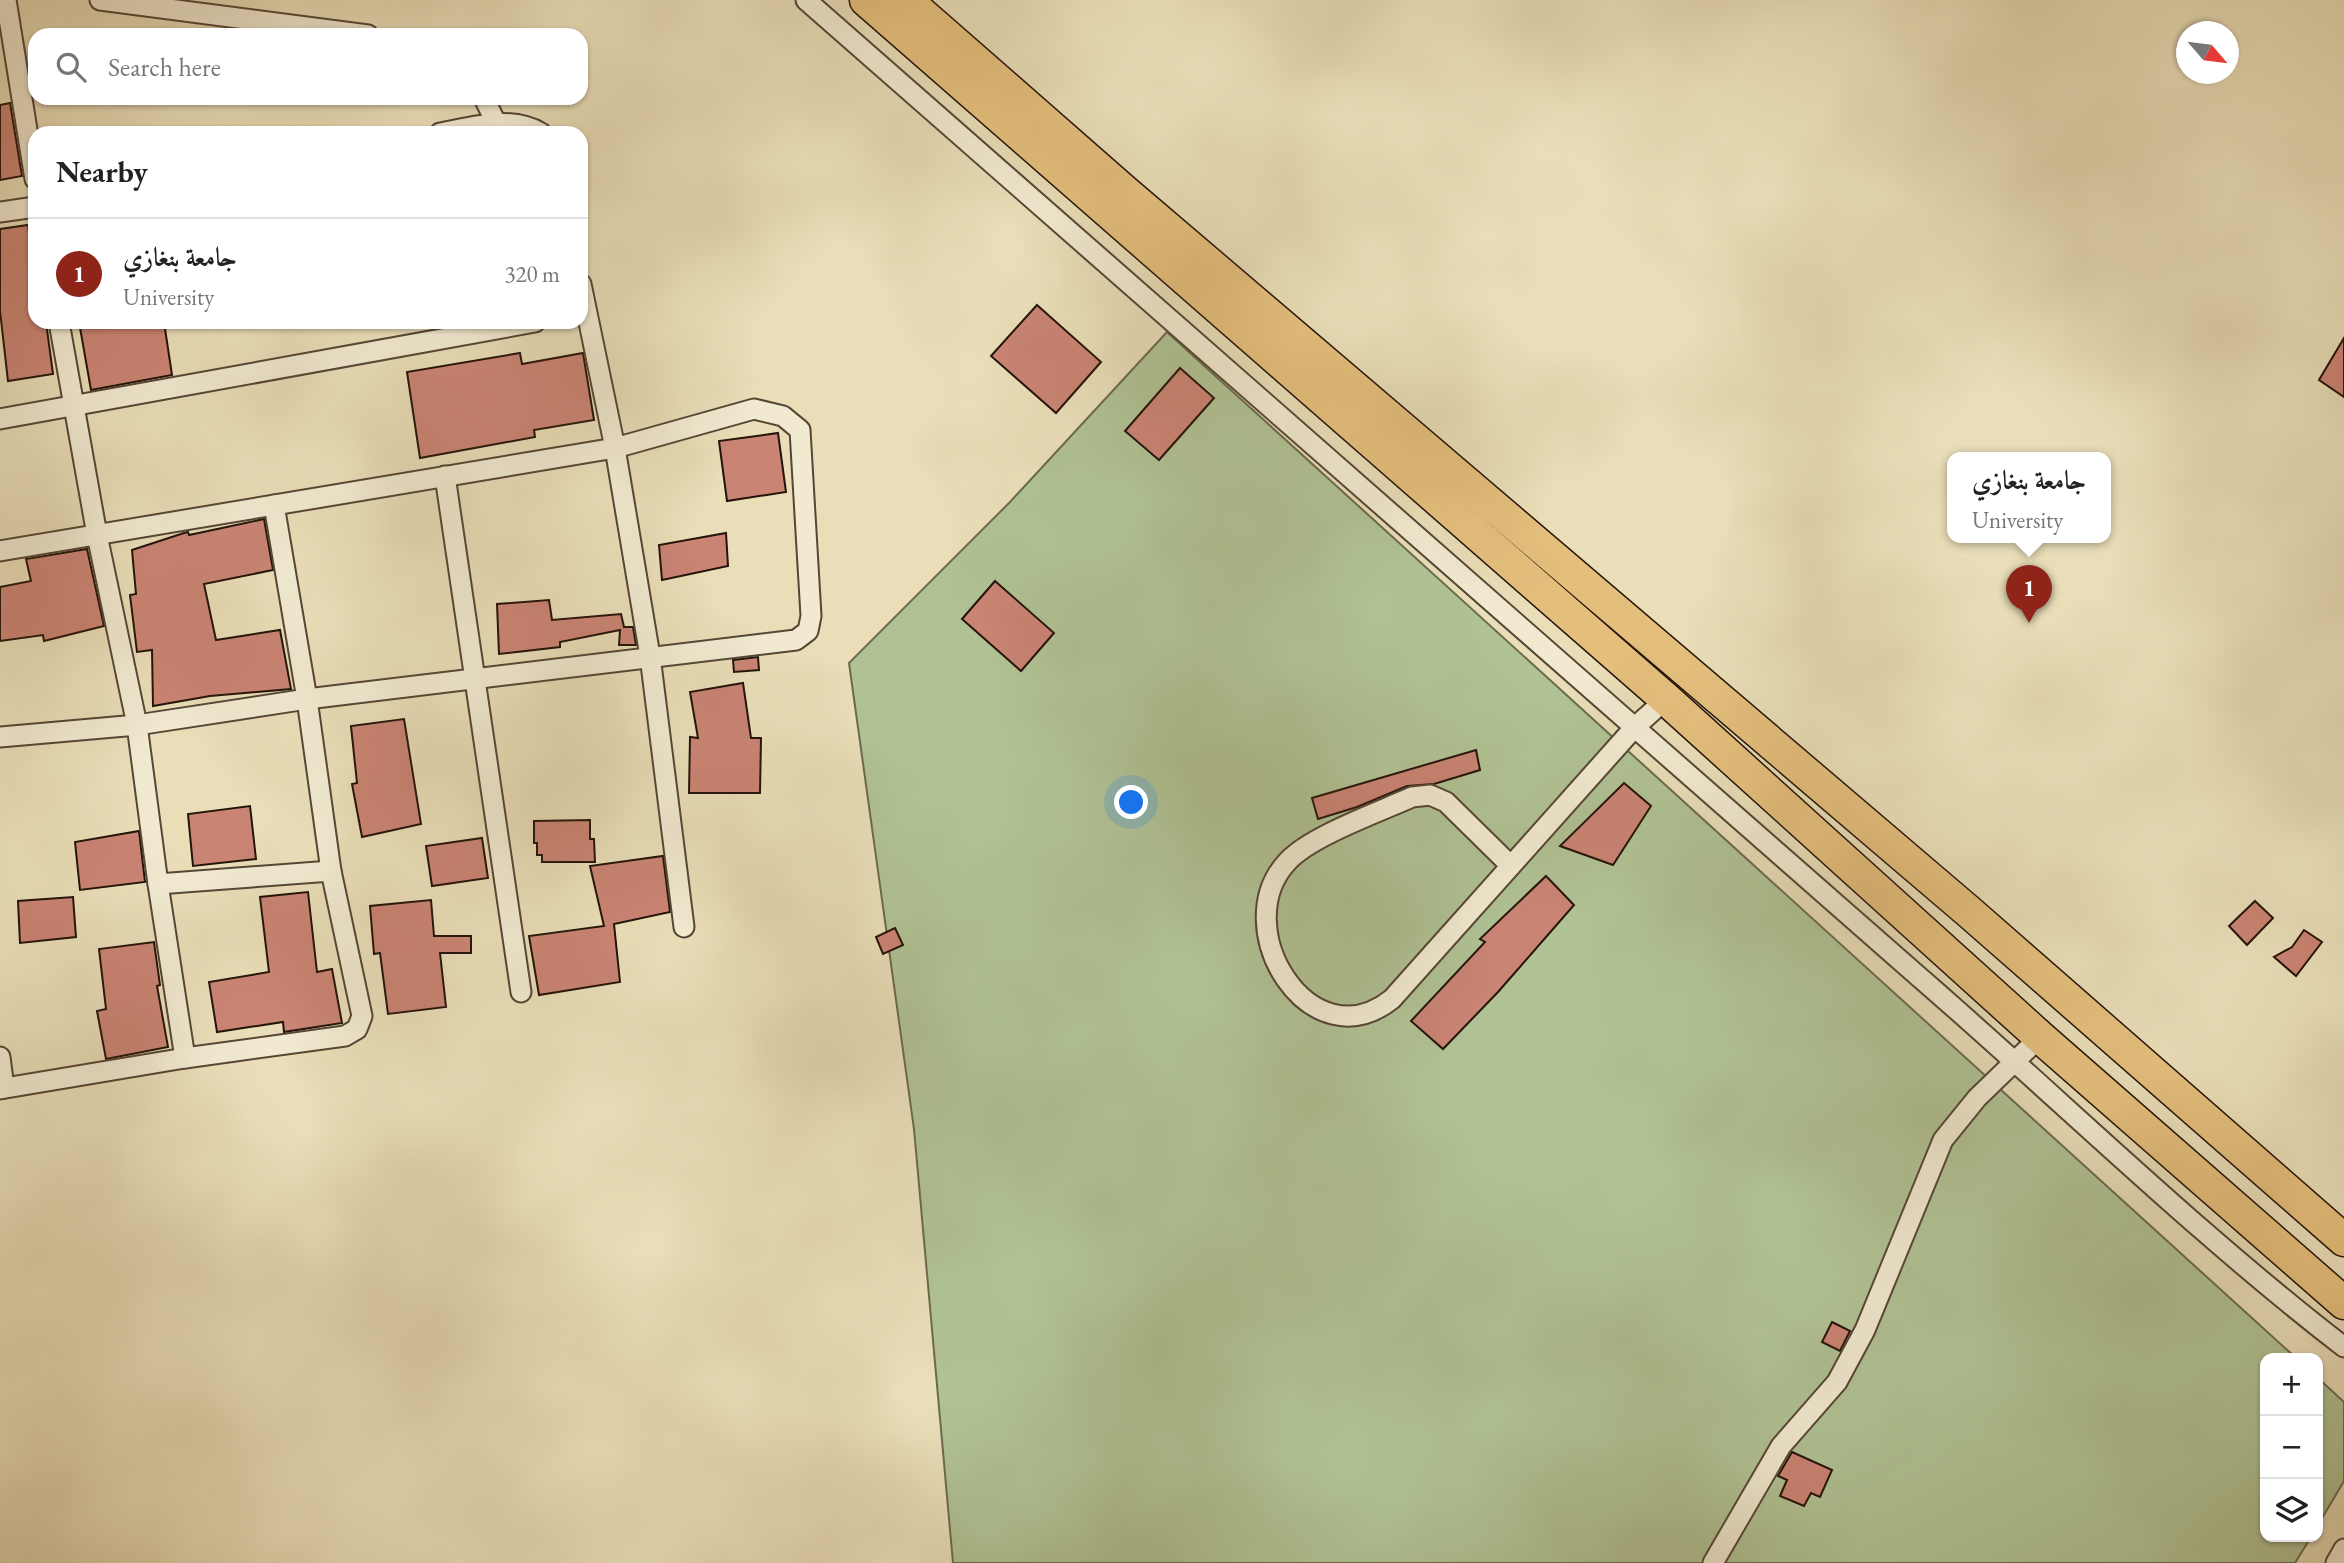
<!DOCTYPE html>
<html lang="en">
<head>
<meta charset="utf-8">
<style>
  :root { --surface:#fff; --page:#f6f6f6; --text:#222; --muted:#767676; --line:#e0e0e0; --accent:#8f2418 }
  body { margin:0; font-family:"EB Garamond",Amiri,serif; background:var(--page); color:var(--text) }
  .controls { position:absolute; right:21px; bottom:21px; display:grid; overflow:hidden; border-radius:14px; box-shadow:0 2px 5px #0004 }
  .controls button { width:63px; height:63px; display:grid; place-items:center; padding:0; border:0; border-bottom:2px solid var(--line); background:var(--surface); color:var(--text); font:35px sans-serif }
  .compass { position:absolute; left:2176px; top:21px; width:63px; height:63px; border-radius:50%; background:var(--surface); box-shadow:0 2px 5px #0004; rotate:118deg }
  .you { position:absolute; left:1132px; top:803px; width:24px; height:24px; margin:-18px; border:5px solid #fff; border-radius:50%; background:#1a73e8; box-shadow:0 0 0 10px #1a73e833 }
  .badge { display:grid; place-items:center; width:46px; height:46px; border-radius:50%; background:var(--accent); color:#fff; font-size:23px; font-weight:700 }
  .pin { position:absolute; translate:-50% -58px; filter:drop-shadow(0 2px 4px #0008) }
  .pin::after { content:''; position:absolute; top:37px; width:24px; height:21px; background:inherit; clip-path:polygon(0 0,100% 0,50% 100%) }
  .popup { position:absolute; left:1947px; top:452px; width:164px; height:91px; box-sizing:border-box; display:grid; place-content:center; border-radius:14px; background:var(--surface); filter:drop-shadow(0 2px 5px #0005); font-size:23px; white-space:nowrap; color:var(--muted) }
  .popup b { font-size:26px; color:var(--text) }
  .popup::after { content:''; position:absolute; left:50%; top:100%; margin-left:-14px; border:14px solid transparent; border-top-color:var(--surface) }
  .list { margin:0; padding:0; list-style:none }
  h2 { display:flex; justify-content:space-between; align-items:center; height:91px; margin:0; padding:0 28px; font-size:30px }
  h2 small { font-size:23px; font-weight:400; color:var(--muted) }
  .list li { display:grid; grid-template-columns:46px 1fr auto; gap:21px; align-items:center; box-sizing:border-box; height:112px; padding:0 28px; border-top:2px solid var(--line) }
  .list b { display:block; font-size:26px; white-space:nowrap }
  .list p { margin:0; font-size:23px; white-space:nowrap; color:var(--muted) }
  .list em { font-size:23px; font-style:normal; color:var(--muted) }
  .icon { flex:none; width:38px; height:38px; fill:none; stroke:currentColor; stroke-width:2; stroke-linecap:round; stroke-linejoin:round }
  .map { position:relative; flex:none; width:2344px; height:1563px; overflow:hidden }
  .search { position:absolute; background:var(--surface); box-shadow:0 2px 5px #0004; left:28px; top:28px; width:560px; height:77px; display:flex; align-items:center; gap:18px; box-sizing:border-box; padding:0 24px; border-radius:21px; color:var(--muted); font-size:26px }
  .panel { position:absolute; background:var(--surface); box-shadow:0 2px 5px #0004; left:28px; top:126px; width:560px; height:203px; border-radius:21px }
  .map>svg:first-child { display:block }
  .green { fill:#b0c294; stroke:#6a6a4f; stroke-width:2 }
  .building { fill:#ca8474; stroke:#24130a; stroke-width:2 }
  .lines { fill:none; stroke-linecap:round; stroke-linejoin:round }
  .minor-casing { stroke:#554636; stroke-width:23 }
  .trunk-casing { stroke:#24130a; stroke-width:35 }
  .minor { stroke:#f1ead1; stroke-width:19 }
  .trunk { stroke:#e4bf7c; stroke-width:32 }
</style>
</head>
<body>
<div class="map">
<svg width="2344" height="1563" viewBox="0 0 2344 1563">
  <rect width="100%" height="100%" fill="#e9deb8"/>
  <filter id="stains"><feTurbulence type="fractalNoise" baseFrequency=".00286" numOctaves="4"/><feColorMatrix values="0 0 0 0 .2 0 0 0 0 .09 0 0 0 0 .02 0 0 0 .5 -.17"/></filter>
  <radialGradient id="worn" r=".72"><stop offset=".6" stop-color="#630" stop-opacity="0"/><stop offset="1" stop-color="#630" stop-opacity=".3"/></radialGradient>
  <g class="green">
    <path d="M1167 332 2296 1358H2265V1537H2311L2295 1563H953L914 1129 849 663 1010 502Z"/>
    <path d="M2318 1378 2344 1402V1481L2318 1525Z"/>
  </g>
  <g class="building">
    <path d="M10 103 22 176 0 180V105Z"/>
    <path d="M28 225 35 276V322H46L53 374 8 381 0 311V229Z"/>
    <path d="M1037 305 1101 362 1056 413 991 356Z"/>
    <path d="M79 322H164L172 375 91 390Z"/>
    <path d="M2344 338V397L2319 380Z"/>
    <path d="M520 353 522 364 583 353 594 420 534 430 535 437 420 458 407 372Z"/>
    <path d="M1180 368 1214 398 1159 460 1125 431Z"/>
    <path d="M778 433 786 492 727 501 719 441Z"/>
    <path d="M264 519 273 570 204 584 216 640 280 630 291 689 210 696 153 706 152 650 137 652 130 595 136 594 132 550 184 533 188 532 189 535Z"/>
    <path d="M726 533 728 566 662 580 659 545Z"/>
    <path d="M87 549 104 626 44 641 43 635 0 641V587L31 581 26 559Z"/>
    <path d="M995 581 1054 633 1021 671 962 619Z"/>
    <path d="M549 600 552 620 621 614 624 627H633L636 645H619L620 630 560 642V647L499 654 497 604Z"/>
    <path d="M758 657 759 670 734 672 733 660Z"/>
    <path d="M743 683 751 738H761L760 793H689L690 737 698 738 690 692Z"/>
    <path d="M404 719 421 824 362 837 352 784 357 783 351 726Z"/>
    <path d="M1476 750 1480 770 1434 784 1407 786 1357 807 1318 819 1312 798Z"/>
    <path d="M1624 783 1651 806 1613 865 1560 846Z"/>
    <path d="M250 806 256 859 193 866 188 814Z"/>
    <path d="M590 820V839H594L595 862H542V855H537V843H534V821Z"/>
    <path d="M139 831 145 882 80 890 75 842Z"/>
    <path d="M482 838 488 878 432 886 426 846Z"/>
    <path d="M663 856 670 912 614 924 620 982 539 995 529 936 604 926 590 866Z"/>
    <path d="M1546 876 1574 905 1498 992 1443 1049 1411 1021 1485 942 1480 939Z"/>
    <path d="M308 892 317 972 332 969 342 1023 284 1032 283 1022 217 1032 209 982 269 972 260 897Z"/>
    <path d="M73 897 76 937 20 943 18 901Z"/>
    <path d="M431 900 434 936H471V953H440L446 1007 388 1014 380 953 374 954 370 906Z"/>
    <path d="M2255 901 2273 918 2247 945 2229 926Z"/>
    <path d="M895 928 903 945 883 954 876 937Z"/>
    <path d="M2304 930 2322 942 2296 976 2274 957 2292 947Z"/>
    <path d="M154 942 160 985 157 986 168 1047 106 1059 97 1011 106 1009 99 949Z"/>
    <path d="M1832 1322 1850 1331 1840 1351 1822 1342Z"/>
    <path d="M1792 1452 1832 1470 1820 1497 1811 1493 1804 1506 1780 1496 1787 1480 1778 1476Z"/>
  </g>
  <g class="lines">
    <defs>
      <g id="minor">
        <path d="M6 0 35 179"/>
        <path d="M100 0 368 35"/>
        <path d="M806 0C1176 327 1546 653 1918 976 2060 1099 2195 1232 2344 1347"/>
        <path d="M484 98 496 123"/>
        <path d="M440 133C473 127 511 115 541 133"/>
        <path d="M0 212 35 207"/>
        <path d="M581 284 615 448 650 656 684 927"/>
        <path d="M0 419 535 322"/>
        <path d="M445 476 521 992"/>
        <path d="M274 505 307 699 331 871"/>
        <path d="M0 551 615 448 754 409 783 416 800 430 811 616 808 631 796 640 307 699 137 725 97 535 59 322"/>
        <path d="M0 737 137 725 158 884 331 871 362 1016 357 1029 345 1036 185 1058 0 1089"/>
        <path d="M1511 866 1446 802 1430 795 1412 797C1379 812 1311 836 1288 861 1225 927 1311 1064 1392 999L1634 728 1666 699"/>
        <path d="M158 884 185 1058"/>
        <path d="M0 1057 4 1088"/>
        <path d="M1713 1563 1781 1446 1837 1382 1865 1330 1943 1140 1977 1098 2040 1037"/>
        <path d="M2336 1563 2344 1549"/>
      </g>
      <g id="trunk">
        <path d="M866 0 1666 699 2040 1037 2344 1303"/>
        <path d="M906 0 1124 191 1968 911 2344 1240"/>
      </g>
    </defs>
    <use href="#minor" class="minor-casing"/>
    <use href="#trunk" class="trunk-casing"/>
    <use href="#minor" class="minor"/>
    <use href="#trunk" class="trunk"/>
  </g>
  <rect width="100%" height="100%" filter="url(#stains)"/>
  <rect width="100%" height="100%" fill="url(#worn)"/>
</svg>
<div class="controls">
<button>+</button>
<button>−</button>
<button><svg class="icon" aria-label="layers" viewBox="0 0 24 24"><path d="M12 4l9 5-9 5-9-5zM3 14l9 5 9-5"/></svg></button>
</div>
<svg class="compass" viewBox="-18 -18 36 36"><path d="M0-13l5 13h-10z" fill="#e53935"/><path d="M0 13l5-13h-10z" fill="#767676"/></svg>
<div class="you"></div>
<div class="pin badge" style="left:2029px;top:623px">1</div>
<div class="popup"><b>جامعة بنغازي</b>University</div>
<div class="search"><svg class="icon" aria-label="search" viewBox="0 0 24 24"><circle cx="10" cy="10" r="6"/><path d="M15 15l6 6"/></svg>Search here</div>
<section class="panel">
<h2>Nearby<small></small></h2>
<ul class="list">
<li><span class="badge">1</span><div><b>جامعة بنغازي</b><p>University</p></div><em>320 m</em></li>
</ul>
</section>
</div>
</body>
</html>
